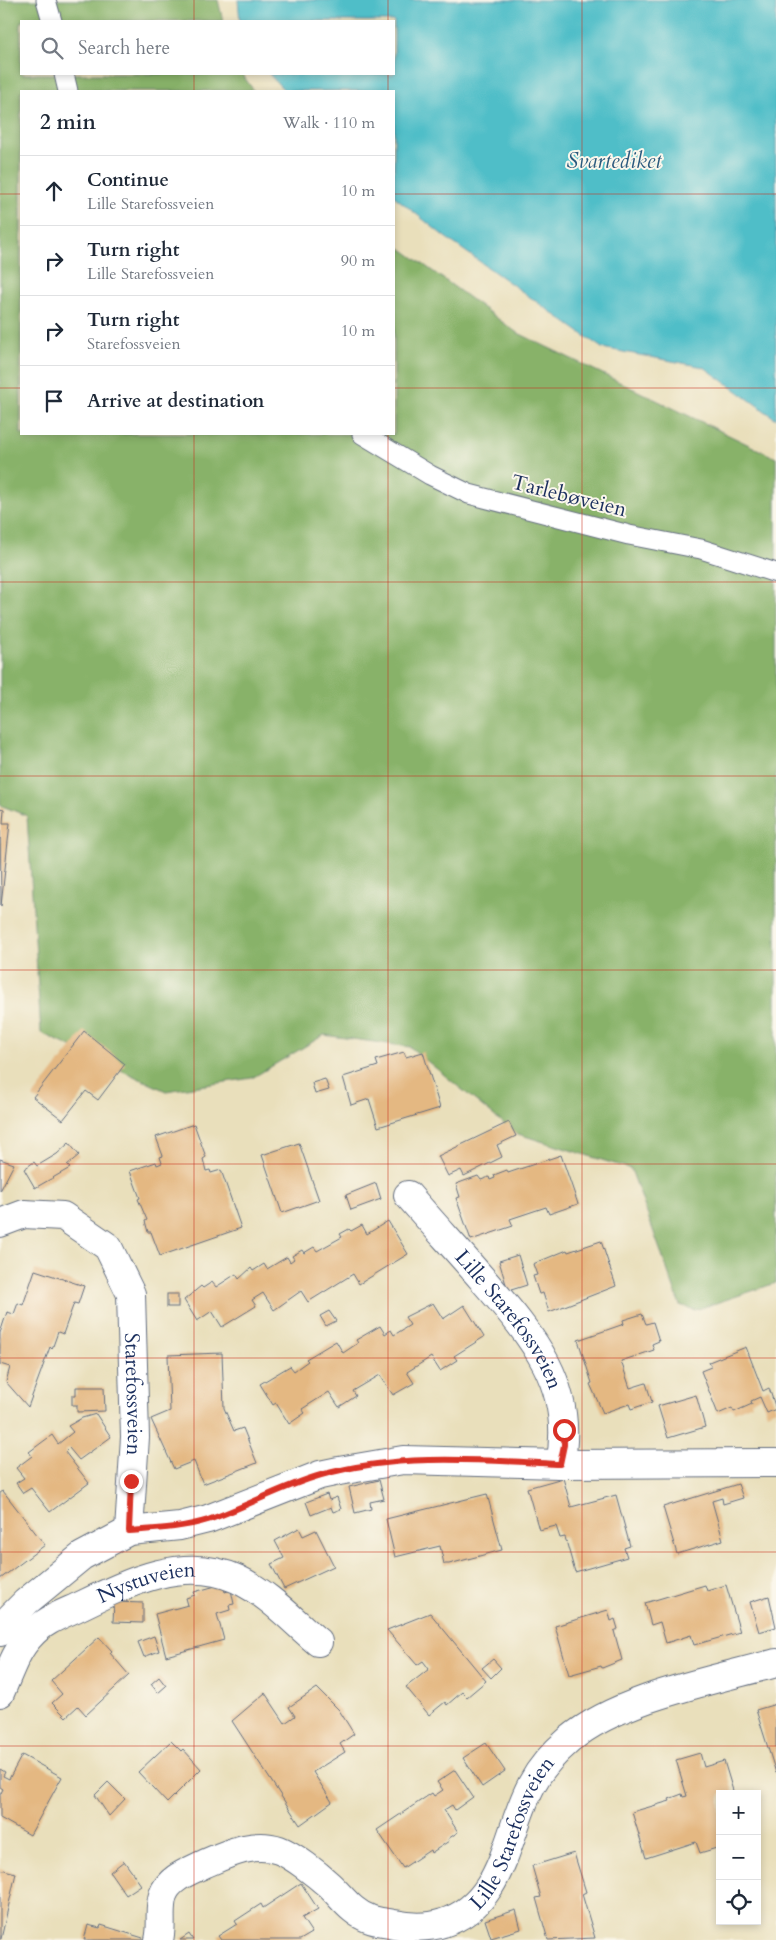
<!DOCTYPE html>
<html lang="en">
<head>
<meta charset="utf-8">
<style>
  :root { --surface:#fff; --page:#f2f2f3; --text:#1f2937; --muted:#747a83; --line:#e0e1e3 }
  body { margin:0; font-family:Cardo,serif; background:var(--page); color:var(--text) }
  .controls { position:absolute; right:15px; bottom:15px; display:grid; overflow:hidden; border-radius:0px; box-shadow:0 2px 8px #0003 }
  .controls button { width:45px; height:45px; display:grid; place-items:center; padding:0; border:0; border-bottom:1px solid var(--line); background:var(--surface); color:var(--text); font:25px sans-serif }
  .stop { position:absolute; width:15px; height:15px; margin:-11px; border:4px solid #d93025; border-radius:50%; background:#fff }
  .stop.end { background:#d93025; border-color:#fff; box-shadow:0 1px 5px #0008 }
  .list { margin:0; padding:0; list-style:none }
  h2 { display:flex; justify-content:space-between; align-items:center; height:65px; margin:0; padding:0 20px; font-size:21px }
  h2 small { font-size:16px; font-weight:400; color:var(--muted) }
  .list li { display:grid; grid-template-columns:32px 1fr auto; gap:15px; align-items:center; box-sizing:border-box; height:70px; padding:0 20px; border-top:1px solid var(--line) }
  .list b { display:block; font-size:19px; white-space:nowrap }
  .list p { margin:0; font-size:16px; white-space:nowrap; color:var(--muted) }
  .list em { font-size:16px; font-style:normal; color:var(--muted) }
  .icon { flex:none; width:28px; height:28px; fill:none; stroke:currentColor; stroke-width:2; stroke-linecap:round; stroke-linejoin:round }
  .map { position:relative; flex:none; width:776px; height:1940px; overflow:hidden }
  .search { position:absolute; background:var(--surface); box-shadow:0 2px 8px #0003; left:20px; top:20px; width:375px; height:55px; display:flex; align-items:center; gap:12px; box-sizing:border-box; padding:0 18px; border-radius:0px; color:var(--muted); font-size:19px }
  .panel { position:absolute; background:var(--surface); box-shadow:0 2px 8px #0003; left:20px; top:90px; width:375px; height:345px; border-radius:0px }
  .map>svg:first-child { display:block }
  .forest { fill:#88b269; stroke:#527064 }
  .water { fill:#50bec8; stroke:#367693 }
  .building { fill:#e4b882 }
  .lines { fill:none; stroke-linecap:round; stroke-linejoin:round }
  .lane-casing { stroke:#636d7f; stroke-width:21 }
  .street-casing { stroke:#636d7f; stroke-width:30 }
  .lane { stroke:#fff; stroke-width:19 }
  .street { stroke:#fff; stroke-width:28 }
  .route { stroke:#d93025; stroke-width:6 }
  .grid { fill:none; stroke:#c8321e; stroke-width:1; stroke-opacity:0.55 }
  .labels { text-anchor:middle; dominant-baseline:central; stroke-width:4; stroke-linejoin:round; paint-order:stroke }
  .street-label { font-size:21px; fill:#1b2f5e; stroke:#fbf7ec }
  .water-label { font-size:22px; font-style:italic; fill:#2b5a7e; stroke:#fbf7ec }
</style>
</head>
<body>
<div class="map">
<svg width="776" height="1940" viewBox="0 0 776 1940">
  <rect width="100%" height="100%" fill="#fbf7ec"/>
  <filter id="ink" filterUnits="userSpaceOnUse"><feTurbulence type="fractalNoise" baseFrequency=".02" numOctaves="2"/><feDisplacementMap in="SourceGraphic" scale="10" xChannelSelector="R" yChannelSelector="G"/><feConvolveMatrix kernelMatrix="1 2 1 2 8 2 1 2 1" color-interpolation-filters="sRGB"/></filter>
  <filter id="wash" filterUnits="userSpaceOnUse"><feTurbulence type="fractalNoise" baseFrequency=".0096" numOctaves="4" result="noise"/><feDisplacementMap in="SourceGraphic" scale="20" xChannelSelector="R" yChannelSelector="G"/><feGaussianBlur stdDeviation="1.12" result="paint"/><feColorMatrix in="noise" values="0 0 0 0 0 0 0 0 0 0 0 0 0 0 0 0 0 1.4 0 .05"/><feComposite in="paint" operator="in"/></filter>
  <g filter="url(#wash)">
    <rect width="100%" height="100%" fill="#e9dfbb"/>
    <path class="forest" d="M0 0H218L223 21H21V74H242L254 91H21V434H394V243L516 332 776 458V1283L695 1310 680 1305 631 1169 515 1133 410 1047 324 1035 252 1078 166 1091 41 1033 27 816 0 805Z"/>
    <path class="water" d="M238 0H776V419L704 367 602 348 445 237 394 196V91H285L269 74H394V21H240Z"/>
    <g id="blocks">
      <g class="building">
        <path d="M0 808 4 809 3 823H10L1 906Z"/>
        <path d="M84 1031 125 1064 98 1100 86 1091 63 1120 33 1097Z"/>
        <path d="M404 1052 406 1057 423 1052 440 1108 378 1127 369 1099 351 1105 343 1077 378 1066 376 1060Z"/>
        <path d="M325 1079 329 1090 315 1094 312 1083Z"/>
        <path d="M509 1122 516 1136 497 1145 502 1157 464 1176 461 1170 448 1176 438 1156Z"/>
        <path d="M194 1124 206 1157 203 1159 206 1171 210 1170 211 1173 221 1170 241 1228 160 1256 151 1232H148L145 1221 147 1220 138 1199 140 1198 130 1171 156 1162 157 1165 162 1163 160 1157 163 1156 156 1137Z"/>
        <path d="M69 1143 79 1155 67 1165 70 1168 35 1188 24 1169 34 1162 37 1166 57 1154Z"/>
        <path d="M299 1143 319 1200 282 1213 262 1155Z"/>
        <path d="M561 1155 578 1204 549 1214 546 1207 510 1219 513 1226 471 1240 456 1198 460 1197 456 1184 478 1176 481 1180 489 1177 490 1180 495 1178 494 1175 507 1170 508 1173Z"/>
        <path d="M0 1159 14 1164 0 1191Z"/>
        <path d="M376 1183 381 1199 351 1210 346 1195Z"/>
        <path d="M388 1221 408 1254 359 1284 353 1274 308 1302 301 1291 274 1310 263 1293 252 1300 256 1306 222 1327 212 1311 197 1321 184 1300 201 1286 203 1288 212 1282 216 1287 236 1274 239 1279 251 1268 253 1271 264 1264 267 1269 287 1257 290 1262 294 1259 292 1256 302 1250 304 1253 314 1247 317 1251 342 1237 340 1234 349 1229 351 1231 362 1225 367 1234Z"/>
        <path d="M601 1241 616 1286 549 1312 543 1293 539 1294 533 1276 537 1275 533 1264 567 1250 568 1252Z"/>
        <path d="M518 1255 527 1285 508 1291 499 1261Z"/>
        <path d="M35 1270 84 1286 78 1304 74 1303 63 1334 58 1332 52 1349 50 1347 28 1407 6 1382 10 1367 0 1364V1333L7 1312 14 1314 18 1303 23 1305Z"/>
        <rect x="167" y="1294" width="11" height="13"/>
        <path d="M433 1303 443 1319 464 1305 484 1337 454 1356 457 1360 440 1371 431 1357 407 1372 414 1383 393 1395 380 1375 353 1391 356 1396 339 1407 329 1392 302 1409 305 1413 289 1424 276 1403 273 1405 260 1384 290 1366 294 1371 308 1361 306 1359 336 1341 343 1353 358 1343 356 1340 380 1326 385 1334 391 1330 394 1335 410 1325 405 1317Z"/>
        <path d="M329 1311 336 1321 326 1326 320 1316Z"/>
        <path d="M642 1314 646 1324 653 1322 659 1341 652 1344 654 1350 621 1361 630 1388 646 1383 652 1402 631 1409 629 1404 603 1413 590 1384 592 1383 578 1340 624 1324 623 1320Z"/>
        <path d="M746 1347 763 1391 769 1388 776 1409 767 1413 760 1397 751 1401 752 1404 734 1412 732 1408 718 1414 701 1371 711 1367 709 1362Z"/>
        <path d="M222 1353 224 1408 234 1431 243 1428 257 1463 203 1484 194 1461 174 1469 151 1419 170 1411 168 1355Z"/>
        <path d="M76 1387H104L105 1411 77 1412V1405H72V1395H76Z"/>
        <path d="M696 1395 705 1427 668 1438 658 1406Z"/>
        <path d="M96 1414 111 1437 79 1460 69 1448 65 1452 89 1483 50 1512 31 1488 23 1493 16 1483 24 1478 16 1468 32 1456 29 1452 52 1435 58 1444 73 1432 68 1426 82 1418Z"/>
        <path d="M563 1478 571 1507 616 1495 630 1546 624 1548 627 1557 575 1572 565 1537 560 1538 556 1526 539 1530 527 1488Z"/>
        <path d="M379 1480 384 1499 370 1502 371 1509 355 1513 349 1487Z"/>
        <path d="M738 1484 743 1498 723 1504 722 1498 712 1501 723 1540 677 1554 663 1507Z"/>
        <path d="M3 1491 45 1545 0 1579V1493Z"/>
        <path d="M327 1494 329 1500 337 1497 341 1509 333 1512 331 1507 311 1515 306 1502Z"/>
        <path d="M487 1494 502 1550 449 1564H444L440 1546 395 1557 386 1519Z"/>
        <path d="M299 1528 303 1536 316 1530 334 1566 284 1589 271 1564 284 1558 275 1541Z"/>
        <path d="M223 1584 225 1592 231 1590 234 1604 229 1605 230 1610 217 1614 224 1640 166 1656 155 1614 188 1605 186 1598 195 1595 194 1592Z"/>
        <path d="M705 1585 707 1591 726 1585 740 1632 694 1645 691 1635 666 1643 660 1622 651 1625 645 1603Z"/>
        <path d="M769 1596 776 1627 759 1632 750 1602Z"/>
        <path d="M114 1602 143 1603V1623L113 1622Z"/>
        <path d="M608 1610 611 1621 615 1619 618 1629 614 1631 622 1660 602 1668 601 1666 569 1675 555 1626Z"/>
        <path d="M430 1613 486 1681 467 1697 462 1692 447 1705 445 1702 429 1715 406 1687 429 1669 423 1661 417 1665 387 1630Z"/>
        <path d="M154 1636 159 1651 144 1657 138 1642Z"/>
        <path d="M99 1637 112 1651 110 1653 129 1675 86 1715 78 1706 66 1717 52 1703 62 1694 51 1681Z"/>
        <path d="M493 1659 501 1668 491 1678 482 1668Z"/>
        <path d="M159 1677 166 1686 158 1693 151 1684Z"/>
        <path d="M317 1688 339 1710 354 1734 340 1744 345 1752 313 1772 332 1802 300 1825 232 1721 265 1693 285 1723 295 1716 289 1707Z"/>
        <path d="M776 1704V1773L756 1710Z"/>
        <path d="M171 1741 181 1751 183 1749 201 1769 167 1803 138 1772Z"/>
        <path d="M486 1743 505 1771 482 1787 463 1758Z"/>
        <path d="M700 1753 704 1767 724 1761 734 1794H720V1847L700 1853 696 1842 646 1858 632 1812 670 1801 669 1799 682 1794 683 1797 687 1796 676 1760Z"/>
        <path d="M22 1755 62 1777 30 1835 0 1818V1795L3 1789 0 1787V1769L5 1772 3 1776 9 1779Z"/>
        <path d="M455 1770 473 1797 455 1810 452 1805 444 1810 458 1832 448 1839 449 1841 431 1853 430 1850 403 1868 377 1830 432 1793 434 1796 443 1790 437 1782Z"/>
        <path d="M108 1782 125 1799 109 1816 95 1795Z"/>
        <path d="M574 1853 586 1892 582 1894 595 1938 548 1940 536 1898 541 1897 532 1866Z"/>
        <path d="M124 1861 141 1885 126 1895 110 1872Z"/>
        <path d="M0 1869 16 1873 1 1939H0Z"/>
        <path d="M301 1883 318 1909 302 1918 312 1933 300 1940H221L218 1936 237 1924 235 1921 261 1904 263 1908Z"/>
        <path d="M516 1910 521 1929 491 1938 485 1920Z"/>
        <path d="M88 1925 100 1928 101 1925 143 1938V1940H84Z"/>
        <path d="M189 1934 193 1940H180Z"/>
      </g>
    </g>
  </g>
  <g filter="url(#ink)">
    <use href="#blocks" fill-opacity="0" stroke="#636d7f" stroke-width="1"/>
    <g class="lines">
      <defs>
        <g id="lane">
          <path d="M46 0 52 21"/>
          <path d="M64 74 68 91"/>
          <path d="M362 434 430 475 469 494 629 535 701 549 776 573"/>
        </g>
        <g id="street">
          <path id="s1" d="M408 1195C433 1224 459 1252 484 1281 532 1336 576 1386 560 1464"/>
          <path id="s2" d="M0 1223 24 1214 63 1216 108 1247 131 1294 135 1437 129 1531"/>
          <path d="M0 1632 8 1620 26 1602 82 1556 129 1531 180 1526 208 1519 320 1475 339 1471 403 1460 560 1464 776 1463"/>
          <path id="s3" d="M0 1693C9 1673 15 1652 30 1636 44 1620 63 1614 82 1605 129 1582 184 1555 237 1579 269 1594 292 1620 318 1642"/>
          <path id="s4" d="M159 1940C163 1925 158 1910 163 1895 169 1878 188 1872 204 1864 227 1854 253 1841 279 1850 293 1855 318 1875 329 1885 342 1897 352 1913 370 1919 377 1922 386 1922 394 1924 409 1927 428 1928 443 1923 505 1904 506 1831 532 1784 541 1767 555 1752 569 1740 618 1698 714 1680 776 1663"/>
        </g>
      </defs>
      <use href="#lane" class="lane-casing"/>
      <use href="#street" class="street-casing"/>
      <use href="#lane" class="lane"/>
      <use href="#street" class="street"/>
    </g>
  </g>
  <g class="lines" filter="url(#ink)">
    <path class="route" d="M131 1481 129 1531C155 1529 182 1528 208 1520 246 1507 282 1486 321 1475 398 1453 481 1460 560 1464L564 1445V1430"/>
  </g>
  <path class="grid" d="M194 0V21M388 0V21M582 0V1940M194 74V91M388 74V91M0 194H21M394 194H776M0 388H21M394 388H776M194 434V1940M388 434V1940M0 582H776M0 776H776M0 970H776M0 1164H776M0 1358H776M0 1552H776M0 1746H776"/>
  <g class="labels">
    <g class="street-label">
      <text transform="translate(569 496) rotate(14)">Tarlebøveien</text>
      <text stroke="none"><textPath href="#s1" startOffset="161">Lille Starefossveien</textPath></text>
      <text stroke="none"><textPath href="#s2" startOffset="272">Starefossveien</textPath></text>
      <text stroke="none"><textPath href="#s3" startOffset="195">Nystuveien</textPath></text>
      <text stroke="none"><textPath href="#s4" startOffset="484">Lille Starefossveien</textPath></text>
    </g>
    <g class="water-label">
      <text x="614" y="161">Svartediket</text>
    </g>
  </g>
</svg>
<div class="controls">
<button>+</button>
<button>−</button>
<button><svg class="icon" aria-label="locate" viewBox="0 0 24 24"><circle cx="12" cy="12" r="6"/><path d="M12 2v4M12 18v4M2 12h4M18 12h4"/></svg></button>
</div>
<div class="stop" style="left:564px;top:1430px"></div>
<div class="stop end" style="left:131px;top:1481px"></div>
<div class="search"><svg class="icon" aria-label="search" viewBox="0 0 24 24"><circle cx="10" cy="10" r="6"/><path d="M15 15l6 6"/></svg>Search here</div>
<section class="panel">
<h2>2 min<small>Walk · 110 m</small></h2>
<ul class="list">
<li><svg class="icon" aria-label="ahead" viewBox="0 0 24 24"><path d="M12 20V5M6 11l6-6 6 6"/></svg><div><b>Continue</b><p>Lille Starefossveien</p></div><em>10 m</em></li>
<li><svg class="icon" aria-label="right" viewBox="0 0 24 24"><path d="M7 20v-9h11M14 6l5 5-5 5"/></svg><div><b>Turn right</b><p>Lille Starefossveien</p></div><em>90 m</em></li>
<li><svg class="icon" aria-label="right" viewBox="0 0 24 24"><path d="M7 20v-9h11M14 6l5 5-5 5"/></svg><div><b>Turn right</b><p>Starefossveien</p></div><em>10 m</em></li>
<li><svg class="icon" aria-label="arrive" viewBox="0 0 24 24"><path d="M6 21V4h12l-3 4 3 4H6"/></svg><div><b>Arrive at destination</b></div></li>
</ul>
</section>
</div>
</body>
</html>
